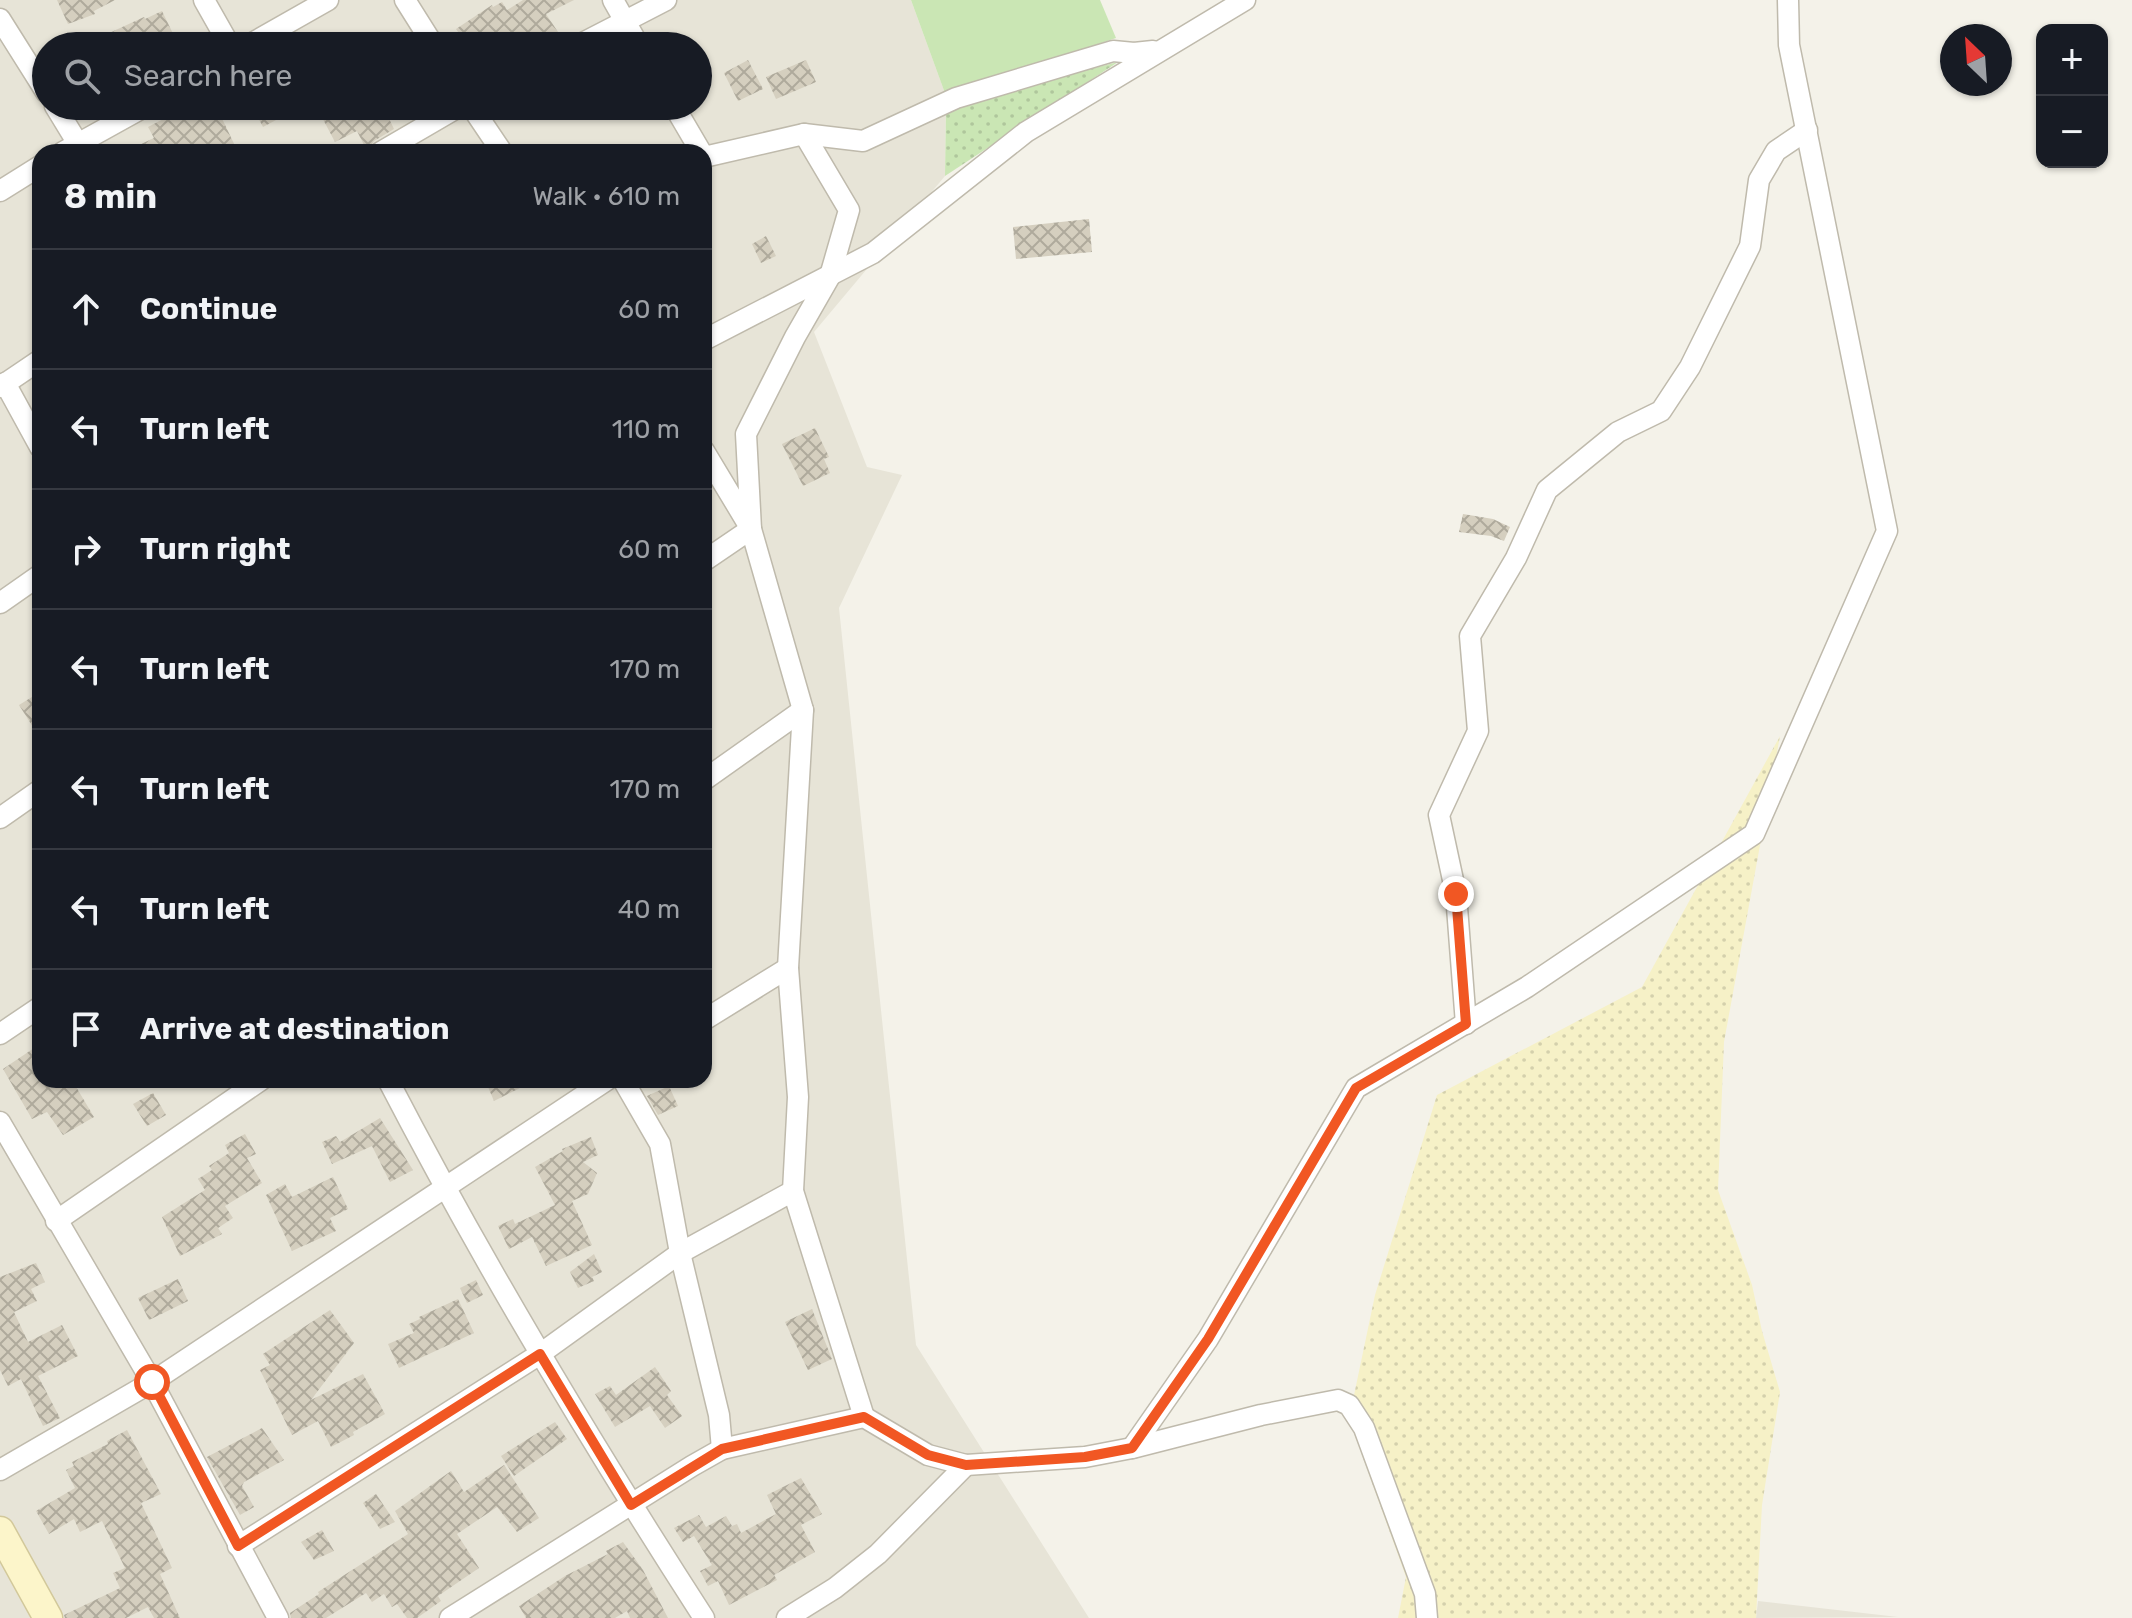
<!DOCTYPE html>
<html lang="en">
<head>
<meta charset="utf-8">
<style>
  :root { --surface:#171b24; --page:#20242c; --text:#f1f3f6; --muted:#9ea1a6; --line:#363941 }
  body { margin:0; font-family:Rubik,sans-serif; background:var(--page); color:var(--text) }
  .controls { position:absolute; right:24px; top:24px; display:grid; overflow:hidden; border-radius:16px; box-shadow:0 2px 6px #0004 }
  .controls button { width:72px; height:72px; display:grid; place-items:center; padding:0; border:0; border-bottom:2px solid var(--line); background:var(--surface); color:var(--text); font:40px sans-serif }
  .compass { position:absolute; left:1940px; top:24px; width:72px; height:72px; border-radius:50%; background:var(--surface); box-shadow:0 2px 6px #0004; rotate:335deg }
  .stop { position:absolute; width:24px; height:24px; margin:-18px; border:6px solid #f15723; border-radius:50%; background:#fff }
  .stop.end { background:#f15723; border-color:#fff; box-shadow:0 2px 8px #0008 }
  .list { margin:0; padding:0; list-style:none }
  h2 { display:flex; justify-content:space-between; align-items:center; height:104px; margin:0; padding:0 32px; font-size:34px }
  h2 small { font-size:26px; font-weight:400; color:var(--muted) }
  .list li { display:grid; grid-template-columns:52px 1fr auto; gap:24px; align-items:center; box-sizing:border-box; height:120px; padding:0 32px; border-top:2px solid var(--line) }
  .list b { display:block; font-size:30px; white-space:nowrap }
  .list em { font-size:26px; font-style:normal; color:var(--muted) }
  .icon { flex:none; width:44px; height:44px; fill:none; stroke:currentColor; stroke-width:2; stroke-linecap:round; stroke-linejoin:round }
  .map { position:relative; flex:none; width:2132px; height:1618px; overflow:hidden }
  .search { position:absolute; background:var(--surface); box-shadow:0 2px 6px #0004; left:32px; top:32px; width:680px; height:88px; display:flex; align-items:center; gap:20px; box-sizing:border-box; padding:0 28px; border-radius:44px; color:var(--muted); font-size:30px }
  .panel { position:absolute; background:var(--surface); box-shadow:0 2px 6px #0004; left:32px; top:144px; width:680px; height:944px; border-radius:24px }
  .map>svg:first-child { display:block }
  .residential { fill:#e7e4d7; fill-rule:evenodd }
  .grass { fill:url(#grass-dots) }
  .sand { fill:url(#sand-dots) }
  .garden { fill:#cae6b4 }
  .building { fill:url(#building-cross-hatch) }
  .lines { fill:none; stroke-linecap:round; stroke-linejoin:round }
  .minor-casing { stroke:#bfbaac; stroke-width:23 }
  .secondary-casing { stroke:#d2c89a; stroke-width:31 }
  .minor { stroke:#fff; stroke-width:20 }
  .secondary { stroke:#fcf5ca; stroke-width:28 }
  .route { stroke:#f15723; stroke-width:10 }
</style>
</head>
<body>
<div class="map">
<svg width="2132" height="1618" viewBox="0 0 2132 1618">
  <defs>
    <pattern id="grass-dots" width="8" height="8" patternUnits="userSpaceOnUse" patternTransform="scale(2)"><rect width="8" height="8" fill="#cae6b4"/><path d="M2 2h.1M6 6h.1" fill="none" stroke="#afc69c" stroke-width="1.8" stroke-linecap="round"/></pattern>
    <pattern id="sand-dots" width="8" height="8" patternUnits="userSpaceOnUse" patternTransform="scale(2)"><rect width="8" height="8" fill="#f6f1c7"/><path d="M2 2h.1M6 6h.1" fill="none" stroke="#d4d0ac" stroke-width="1.8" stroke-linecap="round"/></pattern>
    <pattern id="building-cross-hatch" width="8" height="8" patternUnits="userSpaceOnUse" patternTransform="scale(2)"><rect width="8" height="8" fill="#d5cfbf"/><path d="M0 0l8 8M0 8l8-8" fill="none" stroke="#afaa9c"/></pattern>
  </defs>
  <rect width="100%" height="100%" fill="#f4f2e9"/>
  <g class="residential">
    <path d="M0 0H911L946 96 945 176 814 332 867 467 902 475 839 608 916 1345 1089 1618H0ZM46 46H698V106H46ZM40 152H704V1080H40Z"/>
    <path d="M1758 1601 1898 1617 1756 1618Z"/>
  </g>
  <path class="grass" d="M1118 62 945 176 946 106Z"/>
  <path class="sand" d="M1780 736 1724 1042 1718 1190 1752 1285 1762 1331 1780 1392 1762 1505 1756 1618H1398L1406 1577 1349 1419 1375 1295 1437 1095 1642 987Z"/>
  <path class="garden" d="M911 0H1100L1116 38 946 96Z"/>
  <g class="building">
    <path d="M57 0H115L94 11 95 14 68 24Z"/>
    <path d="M523 0H574L546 14 560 35 544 46H468L456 29 492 5 493 7 502 2 507 10Z"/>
    <path d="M162 11 179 46H81L144 17 145 19Z"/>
    <path d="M748 60 763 89 738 101 724 73Z"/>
    <path d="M806 60 816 82 776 99 766 77Z"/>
    <path d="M188 106H216L238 152H124L154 138 148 127Z"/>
    <path d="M252 106H302L263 127Z"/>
    <path d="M316 106H383L394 129 374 141 367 151 357 131 335 142Z"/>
    <path d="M1089 219 1092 252 1016 259 1013 227Z"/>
    <path d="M766 236 776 256 761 263 752 244Z"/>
    <path d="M815 428 829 457 824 459 830 473 803 486 782 444Z"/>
    <path d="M1463 514 1493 519 1510 527 1504 541 1491 536 1459 532Z"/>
    <path d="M40 692V738L19 705Z"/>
    <path d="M40 1044V1080H72L94 1117 63 1135 47 1112 32 1119 3 1069Z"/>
    <path d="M485 1080H536L494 1101Z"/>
    <path d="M669 1086 678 1106 658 1115 647 1096Z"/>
    <path d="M153 1093 166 1115 147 1126 133 1104Z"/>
    <path d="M380 1118 413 1170 390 1182 372 1146 332 1164 322 1142 336 1136 340 1142Z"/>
    <path d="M245 1134 256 1154 247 1158 262 1183 225 1206 233 1218 218 1228 222 1234 180 1256 162 1217 205 1190 198 1179 212 1170 209 1166 229 1153 225 1145Z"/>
    <path d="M591 1137 598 1155 583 1162 597 1173 588 1194 572 1201 592 1245 546 1266 532 1237 509 1249 498 1226 513 1219 515 1224 555 1205 535 1167 563 1151 562 1149Z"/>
    <path d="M333 1177 348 1209 330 1218 336 1231 292 1251 266 1195 285 1184 292 1197Z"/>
    <path d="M594 1254 602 1272 592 1277 594 1281 578 1288 570 1272Z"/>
    <path d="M36 1263 45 1282 31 1289 37 1301 14 1312 28 1342 62 1325 78 1356 38 1376 60 1418 43 1426 21 1379 8 1386 0 1370V1277Z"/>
    <path d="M178 1279 188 1301 149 1320 138 1298Z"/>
    <path d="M476 1280 483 1295 467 1303 460 1288Z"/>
    <path d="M458 1299 474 1333 399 1368 388 1344 414 1333 409 1324 420 1319 419 1317Z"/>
    <path d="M812 1309 832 1359 808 1370 785 1322Z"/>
    <path d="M330 1310 354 1343 311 1400 363 1374 385 1414 353 1432 354 1435 331 1447 318 1421 292 1435 260 1370 270 1365 263 1354Z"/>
    <path d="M655 1367 671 1391 667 1395 682 1416 665 1428 650 1406 615 1427 595 1394 610 1386 616 1395Z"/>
    <path d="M555 1422 567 1439 514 1476 501 1456Z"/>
    <path d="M262 1428 284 1460 244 1482 242 1486 254 1507 240 1515 207 1457Z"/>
    <path d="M127 1430 161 1494 141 1503 172 1568 160 1574 180 1618H154L148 1607 126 1618H65L64 1615 120 1588 113 1573 125 1568 102 1521 80 1532 74 1519 49 1534 36 1511 75 1488 66 1470 74 1466 72 1462 108 1444 107 1441Z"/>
    <path d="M504 1465 539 1518 517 1532 497 1507 457 1534 479 1568 438 1596 441 1601 417 1618H407L397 1604 392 1607 384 1594 372 1602 366 1593 326 1618H291L290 1613 319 1594 318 1592 408 1534 395 1511 451 1471 464 1492Z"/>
    <path d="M801 1478 822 1514 801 1525 815 1552 774 1575 777 1580 729 1605 718 1581 708 1586 700 1571 712 1565 694 1536 683 1542 674 1528 699 1515 706 1527 726 1516 732 1526 737 1524 741 1533 776 1514 767 1495Z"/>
    <path d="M376 1494 395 1522 380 1529 363 1503Z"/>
    <path d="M322 1530 334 1551 314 1560 301 1542Z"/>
    <path d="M623 1542 643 1570 668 1618H630L627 1611 615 1618H526L519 1606 565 1576 608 1554 606 1551Z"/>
  </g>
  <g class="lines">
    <defs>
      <g id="minor">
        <path d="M204 0 230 46"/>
        <path d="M405 0 434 46"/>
        <path d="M613 0 639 46"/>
        <path d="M0 19 46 92"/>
        <path d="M247 46 328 0"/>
        <path d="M577 46 666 0"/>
        <path d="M55 106 83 152"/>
        <path d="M471 106 502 152"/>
        <path d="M674 106 701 152"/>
        <path d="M63 152 146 106"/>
        <path d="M381 152 460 106"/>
        <path d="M704 157 804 134 863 141 956 98 1113 51 1134 53 1153 51"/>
        <path d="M0 191 40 166"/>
        <path d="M704 340 873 253 1026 132 1245 0"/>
        <path d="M5 383 40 447"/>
        <path d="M0 387 40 360"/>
        <path d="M704 451 751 529 803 710 788 968 798 1097 793 1191 864 1417"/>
        <path d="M704 561 751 529 746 434 795 337 830 276 849 210 804 134"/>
        <path d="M0 603 40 575"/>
        <path d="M704 780 803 710"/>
        <path d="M0 818 40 790"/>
        <path d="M704 1020 788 968"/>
        <path d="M1466 1024 1456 894 1439 815 1478 731 1470 636 1516 558 1547 490 1618 432 1661 411 1690 367 1750 246 1759 180 1776 151 1807 130"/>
        <path d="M0 1034 40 1007"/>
        <path d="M388 1080C484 1265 591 1443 704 1618"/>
        <path d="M623 1080 660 1144 680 1253 719 1415 722 1449"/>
        <path d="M0 1122 152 1382 278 1618"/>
        <path d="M56 1221 261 1080"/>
        <path d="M1132 1448 1208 1339 1356 1088 1527 987 1754 834 1887 531 1789 45 1788 0"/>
        <path d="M0 1470 152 1382 607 1080"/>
        <path d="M238 1546 540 1354 680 1253 793 1191"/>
        <path d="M450 1618 692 1466 722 1449 864 1417 928 1455 966 1465 1085 1457 1132 1448 1261 1415 1338 1400 1349 1405 1364 1428 1425 1594 1427 1618"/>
        <path d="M787 1618 835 1588 878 1554 966 1465"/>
      </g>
      <path id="secondary" d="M0 1531 48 1618"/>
    </defs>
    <use href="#minor" class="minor-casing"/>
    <use href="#secondary" class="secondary-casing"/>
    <use href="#minor" class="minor"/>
    <use href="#secondary" class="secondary"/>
  </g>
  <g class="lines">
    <path class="route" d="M152 1382 238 1546 540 1354 631 1505 722 1449 864 1417 928 1455 966 1465 1085 1457 1132 1448 1208 1339 1356 1088 1466 1024 1456 894"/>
  </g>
</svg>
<div class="controls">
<button>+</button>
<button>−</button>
</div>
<svg class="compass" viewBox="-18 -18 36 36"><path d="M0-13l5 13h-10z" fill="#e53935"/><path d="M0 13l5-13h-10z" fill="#9ea1a6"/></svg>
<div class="stop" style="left:152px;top:1382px"></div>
<div class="stop end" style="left:1456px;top:894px"></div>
<div class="search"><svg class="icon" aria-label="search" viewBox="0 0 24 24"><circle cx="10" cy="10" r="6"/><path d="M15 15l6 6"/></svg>Search here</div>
<section class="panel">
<h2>8 min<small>Walk · 610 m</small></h2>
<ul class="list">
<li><svg class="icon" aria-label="ahead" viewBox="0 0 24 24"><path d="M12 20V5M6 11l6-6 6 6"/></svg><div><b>Continue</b></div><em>60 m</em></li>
<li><svg class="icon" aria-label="left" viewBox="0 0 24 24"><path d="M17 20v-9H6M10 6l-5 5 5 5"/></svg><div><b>Turn left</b></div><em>110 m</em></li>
<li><svg class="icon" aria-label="right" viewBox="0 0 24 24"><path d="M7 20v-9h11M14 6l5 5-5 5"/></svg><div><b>Turn right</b></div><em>60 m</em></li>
<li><svg class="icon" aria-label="left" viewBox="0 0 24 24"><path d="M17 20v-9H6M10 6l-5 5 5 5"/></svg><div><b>Turn left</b></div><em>170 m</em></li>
<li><svg class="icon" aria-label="left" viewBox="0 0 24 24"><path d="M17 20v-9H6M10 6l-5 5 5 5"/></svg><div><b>Turn left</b></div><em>170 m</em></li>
<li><svg class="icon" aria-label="left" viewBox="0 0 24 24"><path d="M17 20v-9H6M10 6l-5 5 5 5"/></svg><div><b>Turn left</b></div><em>40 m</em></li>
<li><svg class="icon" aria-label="arrive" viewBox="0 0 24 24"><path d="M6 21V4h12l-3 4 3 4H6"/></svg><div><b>Arrive at destination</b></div></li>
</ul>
</section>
</div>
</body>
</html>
